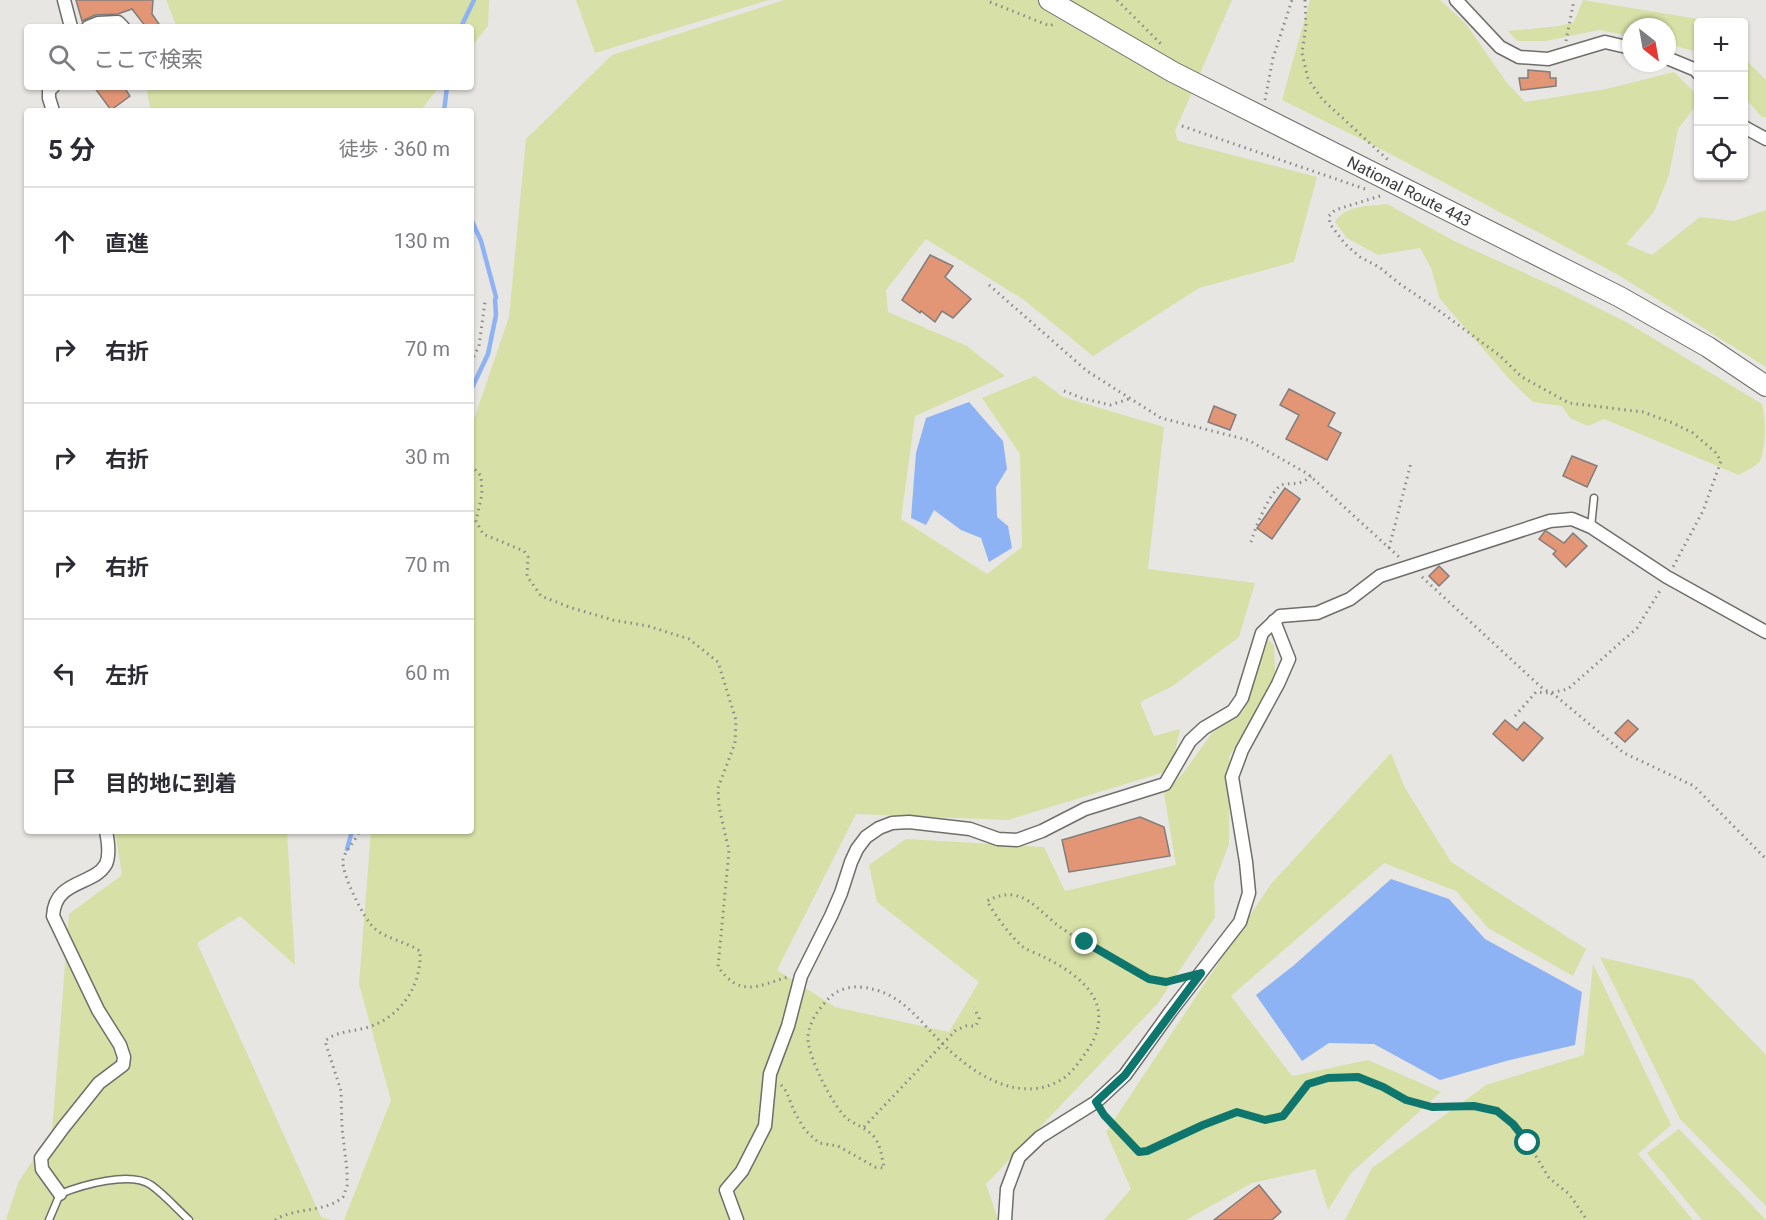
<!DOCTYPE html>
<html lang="ja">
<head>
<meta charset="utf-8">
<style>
  :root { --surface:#fff; --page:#f7f7f7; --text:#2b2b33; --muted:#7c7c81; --line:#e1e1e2 }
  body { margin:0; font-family:Roboto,"Noto Sans JP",sans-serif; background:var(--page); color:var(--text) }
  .controls { position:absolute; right:18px; top:18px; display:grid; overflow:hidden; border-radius:6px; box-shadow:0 2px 4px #0004 }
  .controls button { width:54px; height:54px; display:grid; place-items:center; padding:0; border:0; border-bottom:2px solid var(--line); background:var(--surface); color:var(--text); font:30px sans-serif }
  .compass { position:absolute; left:1622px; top:18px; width:54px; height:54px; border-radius:50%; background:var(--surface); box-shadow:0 2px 4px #0004; rotate:149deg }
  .stop { position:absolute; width:18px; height:18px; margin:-14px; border:4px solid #0f766e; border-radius:50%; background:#fff }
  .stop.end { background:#0f766e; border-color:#fff; box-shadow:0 2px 6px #0008 }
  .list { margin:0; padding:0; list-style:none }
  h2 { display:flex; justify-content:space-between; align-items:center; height:78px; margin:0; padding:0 24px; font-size:26px }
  h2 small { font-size:20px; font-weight:400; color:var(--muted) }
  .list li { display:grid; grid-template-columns:39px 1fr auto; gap:18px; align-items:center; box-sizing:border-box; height:108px; padding:0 24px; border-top:2px solid var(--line) }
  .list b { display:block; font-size:22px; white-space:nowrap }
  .list em { font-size:20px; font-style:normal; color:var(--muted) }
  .icon { flex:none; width:33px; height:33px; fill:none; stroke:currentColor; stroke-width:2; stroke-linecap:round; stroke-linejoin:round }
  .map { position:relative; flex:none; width:1766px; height:1220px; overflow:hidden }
  .search { position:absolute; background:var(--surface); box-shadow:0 2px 4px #0004; left:24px; top:24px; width:450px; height:66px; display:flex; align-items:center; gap:15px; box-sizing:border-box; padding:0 21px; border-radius:6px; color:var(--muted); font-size:22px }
  .panel { position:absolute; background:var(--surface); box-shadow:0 2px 4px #0004; left:24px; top:108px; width:450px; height:726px; border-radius:6px }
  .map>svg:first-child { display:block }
  .green { fill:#d7e0a6 }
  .water { fill:#8eb3f4 }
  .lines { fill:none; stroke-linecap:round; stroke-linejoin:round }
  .stream { stroke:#8eb3f4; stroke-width:4.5 }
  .building { fill:#e29676; stroke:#827d7b; stroke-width:1.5 }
  .service-casing { stroke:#6f6e6a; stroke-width:9 }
  .minor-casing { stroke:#6f6e6a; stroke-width:15 }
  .trunk-casing { stroke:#6f6e6a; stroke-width:22 }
  .path { stroke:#8b8a87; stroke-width:3; stroke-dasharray:1.5 4.5; stroke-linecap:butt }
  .service { stroke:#fff; stroke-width:6 }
  .minor { stroke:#fff; stroke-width:12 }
  .trunk { stroke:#fff; stroke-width:20 }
  .route { stroke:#0f766e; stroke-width:8 }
  .labels { text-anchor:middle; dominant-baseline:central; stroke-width:4.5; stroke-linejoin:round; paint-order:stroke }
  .street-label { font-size:16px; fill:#3b3b39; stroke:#e8e6e2 }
</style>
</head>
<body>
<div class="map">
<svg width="1766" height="1220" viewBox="0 0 1766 1220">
  <rect width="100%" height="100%" fill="#e8e6e2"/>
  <g class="green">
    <path d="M166 0H489L488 26 471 47V27H177Z"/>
    <path d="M576 0H769L595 53Z"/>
    <path d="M784 0H1232L1175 131 1178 141 1317 177 1294 262 1199 288 1093 356 1024 300 926 239 886 290 888 312 967 346 1005 376 915 416 901 519 987 574 1022 547 1020 454 982 398 1035 376 1063 397 1164 427 1148 569 1255 583 1239 637 1171 687 1140 702 1154 736 1180 729 1171 770 1008 820 856 814 777 970 835 1007 949 1032 979 982 877 902 869 865 906 839 1044 847 1065 891 1176 865 1164 793 1184 772 1212 733 1243 711 1268 640 1274 645 1275 671 1267 696 1229 757V844L1214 883 1215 917 1158 1003 986 1184 998 1220H344L391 1100 359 984 371 831H471V428L509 317 526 139 612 55Z"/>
    <path d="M1310 0H1440L1466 24 1507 83 1525 102 1606 89 1674 72 1698 96V103L1678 129 1669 175 1654 212 1626 244 1652 255 1700 217 1734 221 1766 210V367L1615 273 1377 147 1282 100Z"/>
    <path d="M1583 0 1704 20 1706 22H1698V52L1667 44V27H1631V36L1599 30 1546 41H1517L1508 31 1559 26 1574 22Z"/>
    <path d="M1744 58 1766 80V117H1762L1744 97Z"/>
    <path d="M151 87H439L420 111H151L147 92Z"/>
    <path d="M1387 204 1456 242 1558 288 1626 322 1762 404C1766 419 1766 447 1760 461 1756 467 1745 471 1739 475L1604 419 1588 426 1570 418 1562 406 1533 402 1511 381 1440 299 1431 268 1420 248 1378 255 1347 238 1335 222C1345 205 1370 206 1387 204Z"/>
    <path d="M1391 753 1405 788 1451 862 1586 949 1573 976 1488 928 1456 891 1384 863 1231 996 1292 1076 1368 1060 1441 1092 1351 1173 1328 1210 1315 1169 1252 1183 1186 1220H1104L1131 1189 1106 1132 1271 884Z"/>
    <path d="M115 831H287L295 965 240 916 197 943 321 1217 332 1220H6L19 1181 52 1132 69 914 122 875Z"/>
    <path d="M1600 957 1692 979 1766 1055V1206L1680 1119Z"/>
    <path d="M1593 964 1671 1125 1638 1154 1693 1220H1345L1372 1168 1486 1085 1584 1055Z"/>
    <path d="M1679 1129 1766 1220H1702L1647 1153Z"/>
  </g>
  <g class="water">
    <path d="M969 402 1003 441 1007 469 996 487 997 517 1008 526 1012 548 989 562 981 538 961 530 934 510 926 525 911 518 916 453 926 418Z"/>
    <path d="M1391 879 1449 899 1485 939 1582 992 1575 1045 1506 1061 1440 1080 1374 1044 1329 1043 1302 1061 1256 995 1293 966Z"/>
  </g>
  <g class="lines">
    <g class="stream">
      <path d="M461 27 474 0"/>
      <path d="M444 111 447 87"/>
      <path d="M471 219 481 241 496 297 495 300 496 315 488 354 471 390"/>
      <path d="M347 849 352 831"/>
    </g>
  </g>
  <g class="building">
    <path d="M76 0H153L152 14 161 27H146L132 9 118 14 95 15 82 21Z"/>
    <path d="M1528 70 1550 72V78H1556V86L1521 90 1519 78H1528Z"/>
    <path d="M94 87H124L130 96 111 110Z"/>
    <path d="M930 255 953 266 945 277 971 299 953 318 942 311 935 322 921 311 920 313 902 300Z"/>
    <path d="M1289 389 1335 413 1328 426 1341 433 1327 460 1286 439 1299 415 1280 405Z"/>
    <path d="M1214 406 1236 415 1230 430 1208 422Z"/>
    <path d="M1572 456 1597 466 1587 487 1563 476Z"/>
    <path d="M1285 488 1300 499 1272 539 1257 528Z"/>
    <path d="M1545 531H1546L1564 543 1573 533 1587 546 1566 567 1553 554 1556 551 1539 539Z"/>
    <path d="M1439 566 1449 576 1439 586 1429 576Z"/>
    <path d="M1505 720 1517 730 1524 722 1543 738 1523 761 1493 734Z"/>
    <path d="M1628 720 1638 729 1625 742 1615 733Z"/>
    <path d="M1140 817 1164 827 1170 856 1069 872 1062 840Z"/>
    <path d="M1259 1185 1281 1212 1272 1220H1214Z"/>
  </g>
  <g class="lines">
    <defs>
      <g id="service">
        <path d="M1591 527 1594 498"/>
        <path d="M49 1220 60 1194C82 1185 130 1171 151 1185 165 1195 177 1209 189 1220"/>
      </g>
      <g id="minor">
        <path d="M64 0 71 27"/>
        <path d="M1456 0 1500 47 1519 57 1548 59 1605 42 1631 48"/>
        <path d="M88 27 98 23 118 22 123 27"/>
        <path d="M1667 58 1696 70 1698 73"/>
        <path d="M53 111 49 98V90L53 87"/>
        <path d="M1744 127 1766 139"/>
        <path d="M60 1194 42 1169 41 1158 63 1128 99 1083 123 1065 124 1057 120 1045 98 1010 53 916C55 879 94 886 106 864 110 855 108 841 106 831"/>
        <path d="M737 1220 726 1190 742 1171 765 1126 770 1074 788 1026 801 976 831 916 841 893 851 862 857 849 866 837 879 828 892 823 909 822 970 829 998 839 1017 840 1042 831 1085 809 1165 784 1190 741 1204 728 1233 711 1242 698 1262 633 1280 616 1317 613 1350 599 1380 576 1550 521 1572 519 1591 527 1667 577 1766 632"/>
        <path d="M1005 1220 1007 1189 1019 1157 1040 1137 1096 1102 1125 1075 1171 1011 1240 922 1249 893 1246 862 1232 777 1242 750 1278 684 1289 659 1274 621"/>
      </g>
      <g id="trunk">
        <path id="s1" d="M1049 0 1173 72 1620 297 1708 347 1766 386"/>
      </g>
    </defs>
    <use href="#service" class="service-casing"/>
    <use href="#minor" class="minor-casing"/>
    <use href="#trunk" class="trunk-casing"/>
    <g class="path">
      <path d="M1117 0 1163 46"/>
      <path d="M1305 0 1306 26 1302 53 1308 79 1322 99 1388 160"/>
      <path d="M990 2 1050 26 1055 23"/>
      <path d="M1566 41 1574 0"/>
      <path d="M1265 100 1273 58 1292 0"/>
      <path d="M1182 126 1368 190"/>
      <path d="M1380 196 1335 210 1329 216 1330 224 1345 244 1360 257 1379 267 1400 284 1434 307 1499 355 1522 377 1569 403 1643 412 1673 423 1693 433 1715 452 1721 461 1703 511 1673 567"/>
      <path d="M989 285 1087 371 1161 418 1248 440 1308 474 1399 557"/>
      <path d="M471 362 479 346 485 302"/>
      <path d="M1064 391 1082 398 1110 405 1129 399"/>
      <path d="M471 465 481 476 482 494 476 521 483 534 524 551 528 557 527 576 541 596 572 608 613 620 648 626 689 639 718 662 736 720 735 743 718 788 719 807 729 851 718 967C741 998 757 986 788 977"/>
      <path d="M1251 542C1255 528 1269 494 1280 486 1290 480 1296 489 1311 476"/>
      <path d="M1389 548 1411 463"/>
      <path d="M1422 577 1541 687 1557 697 1624 753 1694 786 1766 859"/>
      <path d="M1515 716 1536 692 1550 693 1568 689 1637 628 1661 589"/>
      <path d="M781 1085 786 1091 795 1113 805 1130 819 1143 838 1146 875 1167 884 1168C882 1158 881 1147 875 1138 868 1129 858 1126 849 1120 834 1110 806 1053 808 1036 810 1019 820 1008 830 997 837 990 850 986 859 987 902 990 918 1021 946 1047 975 1075 1019 1103 1059 1081 1071 1075 1079 1062 1087 1051 1098 1035 1104 1015 1093 996 1083 979 1062 966 1044 957 1038 954 1029 951 1023 947 1010 936 995 915 987 901 1024 882 1036 911 1063 929 1079 940 1135 976 1151 980 1161 982 1169 981 1179 978"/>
      <path d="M1103 1113 1139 1152 1147 1151 1203 1125 1237 1112 1265 1120 1283 1116 1308 1084 1328 1078 1358 1077 1383 1087 1406 1100 1432 1107 1474 1106 1496 1111 1513 1124 1528 1143 1549 1178 1569 1194 1587 1220"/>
      <path d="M864 1127 956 1030 966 1026H976L979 1018 974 1008"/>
      <path d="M275 1220C295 1207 325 1213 343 1197L347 1186V1170L342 1128 341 1091 325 1041C337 1031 351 1032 365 1028 400 1019 422 986 420 951 405 941 386 939 374 928 364 919 341 873 343 860 345 850 356 841 359 831"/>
    </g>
    <use href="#service" class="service"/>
    <use href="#minor" class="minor"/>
    <use href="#trunk" class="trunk"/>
  </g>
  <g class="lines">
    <path class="route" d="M1085 942 1149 979 1166 982 1201 973 1125 1075 1096 1102 1104 1115 1139 1152 1147 1151 1203 1125 1237 1112 1265 1120 1283 1116 1308 1084 1328 1078 1358 1077 1383 1087 1406 1100 1432 1107 1474 1106 1497 1111 1513 1124 1528 1143"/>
  </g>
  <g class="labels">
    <g class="street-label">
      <text stroke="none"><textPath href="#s1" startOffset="408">National Route 443</textPath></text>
    </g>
  </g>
</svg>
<div class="controls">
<button>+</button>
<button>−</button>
<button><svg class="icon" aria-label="locate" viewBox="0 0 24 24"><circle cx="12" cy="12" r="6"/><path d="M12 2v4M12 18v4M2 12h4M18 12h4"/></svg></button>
</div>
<svg class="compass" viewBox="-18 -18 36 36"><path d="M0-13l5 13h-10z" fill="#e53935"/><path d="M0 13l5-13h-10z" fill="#7c7c81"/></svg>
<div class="stop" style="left:1528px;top:1143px"></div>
<div class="stop end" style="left:1085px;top:942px"></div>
<div class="search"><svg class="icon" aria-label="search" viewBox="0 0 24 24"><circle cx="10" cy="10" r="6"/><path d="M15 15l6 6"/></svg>ここで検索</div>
<section class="panel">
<h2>5 分<small>徒歩 · 360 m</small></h2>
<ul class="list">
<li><svg class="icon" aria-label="ahead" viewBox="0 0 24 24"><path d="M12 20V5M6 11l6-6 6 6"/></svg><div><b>直進</b></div><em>130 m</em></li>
<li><svg class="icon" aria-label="right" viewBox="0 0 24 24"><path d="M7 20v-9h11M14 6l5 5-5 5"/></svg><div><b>右折</b></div><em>70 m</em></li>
<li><svg class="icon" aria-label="right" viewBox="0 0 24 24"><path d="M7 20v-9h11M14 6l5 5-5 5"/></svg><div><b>右折</b></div><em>30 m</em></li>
<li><svg class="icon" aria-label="right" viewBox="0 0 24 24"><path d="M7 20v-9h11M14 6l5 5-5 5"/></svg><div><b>右折</b></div><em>70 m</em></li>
<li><svg class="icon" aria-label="left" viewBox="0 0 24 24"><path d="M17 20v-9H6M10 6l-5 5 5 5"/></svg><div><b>左折</b></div><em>60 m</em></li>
<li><svg class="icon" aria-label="arrive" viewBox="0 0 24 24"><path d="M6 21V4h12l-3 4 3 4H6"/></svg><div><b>目的地に到着</b></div></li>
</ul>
</section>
</div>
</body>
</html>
